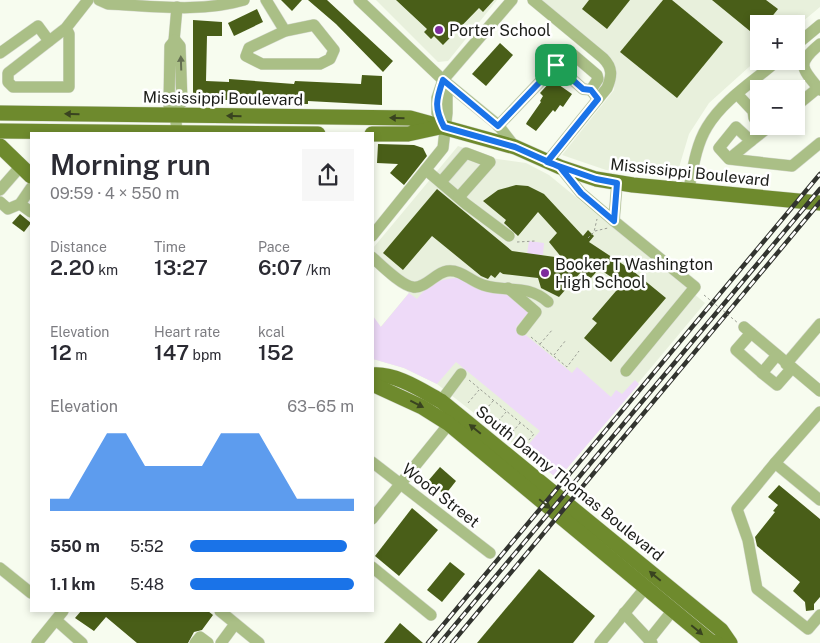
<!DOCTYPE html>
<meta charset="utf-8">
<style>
:root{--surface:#fff;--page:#f7f7f7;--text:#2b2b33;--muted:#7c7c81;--accent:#1a73e8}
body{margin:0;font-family:"Public Sans",sans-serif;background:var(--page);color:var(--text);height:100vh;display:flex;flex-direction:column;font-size:19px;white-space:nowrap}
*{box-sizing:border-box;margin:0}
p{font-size:16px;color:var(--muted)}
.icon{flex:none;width:28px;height:28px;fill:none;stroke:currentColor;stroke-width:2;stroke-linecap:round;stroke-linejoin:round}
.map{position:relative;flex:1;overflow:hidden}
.details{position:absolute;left:30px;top:132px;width:344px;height:480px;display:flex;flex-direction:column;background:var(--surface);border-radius:0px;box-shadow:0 2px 8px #0003}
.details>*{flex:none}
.fabs{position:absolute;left:750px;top:15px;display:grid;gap:10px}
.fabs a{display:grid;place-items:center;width:55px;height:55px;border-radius:0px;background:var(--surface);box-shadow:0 2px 8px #0003;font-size:25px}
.pin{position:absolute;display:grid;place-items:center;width:42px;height:42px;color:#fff;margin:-21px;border-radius:10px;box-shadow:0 2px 8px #0006}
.round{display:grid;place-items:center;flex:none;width:52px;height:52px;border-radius:0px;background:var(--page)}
.headline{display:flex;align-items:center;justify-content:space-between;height:85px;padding:0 20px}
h1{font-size:28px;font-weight:600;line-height:38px}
.figures{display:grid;grid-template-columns:repeat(3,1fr);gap:8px;height:85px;padding:5px 20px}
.figures div{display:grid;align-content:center}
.figures b{font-size:21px;font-weight:600}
.figures small{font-size:14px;font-weight:400}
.figures p{font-size:14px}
.chart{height:140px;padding:10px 20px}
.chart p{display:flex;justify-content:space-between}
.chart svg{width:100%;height:90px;margin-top:5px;fill:var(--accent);opacity:.7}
ul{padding:0 20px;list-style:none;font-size:16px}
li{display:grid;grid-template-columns:80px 60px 1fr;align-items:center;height:38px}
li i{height:12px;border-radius:6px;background:var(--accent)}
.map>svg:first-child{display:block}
</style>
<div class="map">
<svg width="820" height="643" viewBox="0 0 820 643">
<rect width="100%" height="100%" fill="#f7fcef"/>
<g fill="#e8f0dc">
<path d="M 376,0 L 497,0 L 448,61 L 438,62 Z"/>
<path d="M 539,0 L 820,0 L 820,7 L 796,27 L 796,24 L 759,24 L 759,58 L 709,103 L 689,134 L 677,174 L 606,170 L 562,155 L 614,90 L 615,73 L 611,58 Z"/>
<path d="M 458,146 L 497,159 L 526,163 L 549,175 L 705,303 L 558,479 L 437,384 L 404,368 L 373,359 L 373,336 L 409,293 L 373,263 L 373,248 Z"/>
</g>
<g fill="#eedaf8">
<path d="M 529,241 L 544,243 L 543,255 L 527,254 Z"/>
<path d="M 459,278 L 510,292 L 531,310 L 516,327 L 572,373 L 577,367 L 611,397 L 616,390 L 622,394 L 635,380 L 639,384 L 558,479 L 523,451 L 540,431 L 456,362 L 437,384 L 404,368 L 373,359 L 373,316 L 381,327 L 409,293 L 417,299 C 428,284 441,278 459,278 Z"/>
</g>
<g fill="#495e18">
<path d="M 281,0 L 302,0 L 292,11 Z"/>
<path d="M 308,0 L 327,0 L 393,61 L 383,72 L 336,24 Z"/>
<path d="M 396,0 L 494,0 L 483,12 L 479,8 L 443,45 L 434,36 L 431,39 L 424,32 L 427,29 Z"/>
<path d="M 589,0 L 630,0 L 607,29 L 582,9 Z"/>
<path d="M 663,0 L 672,0 L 723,42 L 677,98 L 620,52 Z"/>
<path d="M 712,0 L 766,0 L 778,9 L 766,24 L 759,24 L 759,32 L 756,36 Z"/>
<path d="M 257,9 L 263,22 L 234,36 L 228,23 Z"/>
<path d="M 193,20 L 222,22 L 222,36 L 207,36 L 206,81 L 229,82 L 229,79 L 294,84 L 295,81 L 361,84 L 362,75 L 382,76 L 382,105 L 308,101 L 308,104 L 301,104 L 301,101 L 288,101 L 288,102 L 270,101 L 269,104 L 245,100 L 222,100 L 222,103 L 193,102 Z"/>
<path d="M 500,43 L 513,55 L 486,86 L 472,74 Z"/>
<path d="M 552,80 L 572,94 L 563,107 L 560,105 L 555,112 L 553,110 L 536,131 L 526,124 L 527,122 L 541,102 L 540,101 L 543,96 L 540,93 Z"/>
<path d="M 378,144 L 414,145 L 423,148 L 427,156 L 404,185 L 390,173 L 398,164 L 377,163 Z"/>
<path d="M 516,185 L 528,186 L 544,194 L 583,236 L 588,230 L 594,236 L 589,242 L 633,271 L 666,298 L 611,362 L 584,338 L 597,323 L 592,319 L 622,284 L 599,269 L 591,278 L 581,272 L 559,297 L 541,288 L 538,278 L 503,274 L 500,272 L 495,278 L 491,275 L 488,279 L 481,276 L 432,236 L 403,270 L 383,253 L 437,189 L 512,251 L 562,258 L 549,242 L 557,233 L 538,212 L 518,236 L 504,223 L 506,220 L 483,201 L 498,190 Z"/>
<path d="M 20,214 L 31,223 L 24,232 L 12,223 Z"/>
<path d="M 440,467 L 456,481 L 445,495 L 428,481 Z"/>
<path d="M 779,485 L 820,519 L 820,597 L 814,604 L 814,610 L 806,611 L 805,602 L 793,591 L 800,582 L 757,546 L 755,537 L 775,512 L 773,511 L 778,505 L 768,497 Z"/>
<path d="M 412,508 L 438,530 L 399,576 L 375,556 Z"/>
<path d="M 450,562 L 465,574 L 442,602 L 427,590 Z"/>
<path d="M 539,569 L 595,616 L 573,643 L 477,643 Z"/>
<path d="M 81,611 L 208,611 L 213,615 L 202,630 L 194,632 L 188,643 L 137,643 L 106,617 L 94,631 L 75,618 Z"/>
<path d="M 400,623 L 423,643 L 384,643 Z"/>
</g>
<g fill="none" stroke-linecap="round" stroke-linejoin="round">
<defs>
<g id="minor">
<path d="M 99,0 L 108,4 C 153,6 200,13 244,0"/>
<path d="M 266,0 L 285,31"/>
<path d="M 359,0 L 443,80 L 498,125 L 515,147"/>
<path d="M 533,0 L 603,58 C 613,68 612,76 607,88 L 547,162"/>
<path d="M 314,25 L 334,50 L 330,59 L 320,64 L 262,64 L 246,56 L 249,48 L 285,31 Z"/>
<path d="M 66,28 L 69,34 L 69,87 L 13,87 L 8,82 L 8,73 L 66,28 L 88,0"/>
<path d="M 174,41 L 177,7"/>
<path d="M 820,44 C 796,64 801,68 820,90"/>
<path d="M 796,45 L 820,25"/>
<path d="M 0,53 L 38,26 L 49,41"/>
<path d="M 591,90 L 598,79 L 597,75 L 570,52 L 562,55 L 556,65 L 583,89 L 591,90 L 598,99"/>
<path d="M 737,94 L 753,111 L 754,118 L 759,123"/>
<path d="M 796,106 L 818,88"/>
<path d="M 175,110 L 169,106 L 170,46 L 175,40 L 180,46 L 182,102 L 175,110 L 177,133"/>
<path d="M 498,126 L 556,65"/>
<path d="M 444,127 L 437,113 L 437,98 L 443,80 L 512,0"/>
<path d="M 751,141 L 770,126"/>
<path d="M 729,159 L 751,141 L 736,127 L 719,148 L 729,159 L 792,166 L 820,143"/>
<path d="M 560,167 L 581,193 L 614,221"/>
<path d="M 426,170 L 466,204 L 509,236"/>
<path d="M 441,182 L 466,153 L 490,162 L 459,197"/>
<path d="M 617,183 L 614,221 L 695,287 L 626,371"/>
<path d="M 689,189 C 693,168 696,145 707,127 C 723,100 754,81 777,61"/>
<path d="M 0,190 L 20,167"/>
<path d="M 0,202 L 8,209 L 20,204 L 31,188"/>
<path d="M 20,204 L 31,212"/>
<path d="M 372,236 L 443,148 L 447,113 L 447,95 L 443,80"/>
<path d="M 372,257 C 381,265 402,286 413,287 C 425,289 435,273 447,271 C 461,269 470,281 483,285 C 507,293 526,283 548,302"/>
<path d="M 508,288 L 536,312 L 522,330"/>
<path d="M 744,327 L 820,391"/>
<path d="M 751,333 L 736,350 L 762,373 L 777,355"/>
<path d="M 786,364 L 820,324"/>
<path d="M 762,373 L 777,385 L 792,368"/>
<path d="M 441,401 L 461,374"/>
<path d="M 372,462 L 490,553"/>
<path d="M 775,463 L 820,412"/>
<path d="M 820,500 L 775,463 L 737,509 L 748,540 L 757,589 L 808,629 L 820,615"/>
<path d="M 372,519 L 453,419"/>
<path d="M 372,567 L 431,615"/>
<path d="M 0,568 L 31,593"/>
<path d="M 220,611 L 259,643"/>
<path d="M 624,613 L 652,643"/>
<path d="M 56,620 L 82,643"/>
<path d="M 649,640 L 673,610"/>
<path d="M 37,643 L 63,611"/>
<path d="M 195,643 L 200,637 L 208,643"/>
<path d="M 221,643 L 235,624"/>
<path d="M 600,643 L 646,587"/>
</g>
<g id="major">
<path d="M 0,113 L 410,118 L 515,147 L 560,167 L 596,179 L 633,185 L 820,203"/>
<path d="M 0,131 L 318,134"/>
<path d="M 372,134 L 408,134 L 440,127"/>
<path d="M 0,146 L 31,176"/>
<path d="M 372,375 C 396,373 421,390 441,401 L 721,630 L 730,643"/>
<path d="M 372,384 L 422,407 L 449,424 L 710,641 L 716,643"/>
</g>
</defs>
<use href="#minor" stroke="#d4d8cd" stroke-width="12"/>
<use href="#major" stroke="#d4d8cd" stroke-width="16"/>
<g stroke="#9a9d94" stroke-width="1" stroke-dasharray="2.5 2.5" stroke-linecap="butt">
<path d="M 595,231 L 608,228"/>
<path d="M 588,238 L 594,232 L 597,219"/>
<path d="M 517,242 L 535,241"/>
<path d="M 531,337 L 567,367 L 579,351"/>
<path d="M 540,344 L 553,329"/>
<path d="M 554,355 L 566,340"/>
<path d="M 469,380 L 534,434 L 523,447"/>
<path d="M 468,403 L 479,390"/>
<path d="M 482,414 L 493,401"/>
<path d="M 495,425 L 506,412"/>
<path d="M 509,436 L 520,423"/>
</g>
<use href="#minor" stroke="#aabf86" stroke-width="11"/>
<use href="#major" stroke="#6e8a2d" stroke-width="15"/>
<defs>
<g id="rail">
<path d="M 428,643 L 820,174"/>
<path d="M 440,643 L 820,189"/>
<path d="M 452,643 L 820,202"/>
</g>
</defs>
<use href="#rail" stroke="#32342f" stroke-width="4.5"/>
<use href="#rail" stroke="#fff" stroke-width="2.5" stroke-dasharray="8" stroke-linecap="butt"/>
<path stroke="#9a9d94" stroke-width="1" stroke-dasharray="2.5 2.5" stroke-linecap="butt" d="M 704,295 L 738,323"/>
</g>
<defs><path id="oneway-solid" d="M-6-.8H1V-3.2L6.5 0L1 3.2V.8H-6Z" transform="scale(1.25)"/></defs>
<use fill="#636e50" href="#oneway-solid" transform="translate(181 63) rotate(-92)"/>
<g fill="#394320">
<use href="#oneway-solid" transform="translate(72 114) rotate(-179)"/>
<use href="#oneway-solid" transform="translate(234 116) rotate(-179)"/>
<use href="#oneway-solid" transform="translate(397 118) rotate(-179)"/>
<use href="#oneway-solid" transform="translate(417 404) rotate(27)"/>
<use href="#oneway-solid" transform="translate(475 429) rotate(-141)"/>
<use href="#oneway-solid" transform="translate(545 504) rotate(39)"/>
<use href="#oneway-solid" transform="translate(655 576) rotate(-140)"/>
<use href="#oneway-solid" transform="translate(697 630) rotate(40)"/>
</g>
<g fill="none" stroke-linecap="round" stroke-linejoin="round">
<defs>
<path id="route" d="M 556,65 L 498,126 L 443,80 C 436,100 434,108 444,127 L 515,147 L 560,167 L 581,193 L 614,221 L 617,183 L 596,179 L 547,162 L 598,99 L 591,90 L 583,89 L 556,65"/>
</defs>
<use href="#route" stroke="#fff" stroke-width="10"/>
<use href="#route" stroke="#1a73e8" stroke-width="6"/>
</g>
<g fill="#7d2c9c" stroke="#fff" stroke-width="2">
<circle cx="439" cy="30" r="5"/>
<circle cx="545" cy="273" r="5"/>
</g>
<g text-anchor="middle" stroke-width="5" stroke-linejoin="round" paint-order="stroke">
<g font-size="16" fill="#1c1d19" stroke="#fff" text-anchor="start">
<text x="449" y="36">Porter School</text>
<text x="555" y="270">Booker T Washington<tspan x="555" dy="18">High School</tspan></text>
</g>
<g font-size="16" fill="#1c1d19" stroke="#fff">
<text transform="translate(223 98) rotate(1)" y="6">Mississippi Boulevard</text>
<text transform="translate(690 172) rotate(6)" y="6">Mississippi Boulevard</text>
<text transform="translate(570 483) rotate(39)" y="6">South Danny Thomas Boulevard</text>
<text transform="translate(441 495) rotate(38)" y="6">Wood Street</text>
</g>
</g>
</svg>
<div class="fabs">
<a>+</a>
<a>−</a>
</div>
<div class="pin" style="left:556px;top:65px;background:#1e9e55"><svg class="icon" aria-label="arrive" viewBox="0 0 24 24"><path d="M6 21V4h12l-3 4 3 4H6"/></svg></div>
<section class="details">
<div class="headline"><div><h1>Morning run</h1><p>09:59 · 4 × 550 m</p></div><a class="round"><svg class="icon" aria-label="share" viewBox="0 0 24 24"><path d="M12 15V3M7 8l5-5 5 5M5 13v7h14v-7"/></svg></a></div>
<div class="figures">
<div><p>Distance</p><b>2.20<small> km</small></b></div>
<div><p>Time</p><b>13:27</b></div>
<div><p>Pace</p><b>6:07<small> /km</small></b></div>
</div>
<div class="figures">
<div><p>Elevation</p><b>12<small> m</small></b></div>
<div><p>Heart rate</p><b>147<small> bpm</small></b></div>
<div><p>kcal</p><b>152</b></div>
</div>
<div class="chart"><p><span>Elevation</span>63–65 m</p>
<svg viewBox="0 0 160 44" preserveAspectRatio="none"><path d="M0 44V38L10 38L20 22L30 6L40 6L50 22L60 22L70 22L80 22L90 6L100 6L110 6L120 22L130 38L140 38L150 38L160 38V44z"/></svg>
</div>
<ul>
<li><b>550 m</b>5:52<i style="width:96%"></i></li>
<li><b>1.1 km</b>5:48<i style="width:100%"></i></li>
</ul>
</section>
</div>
